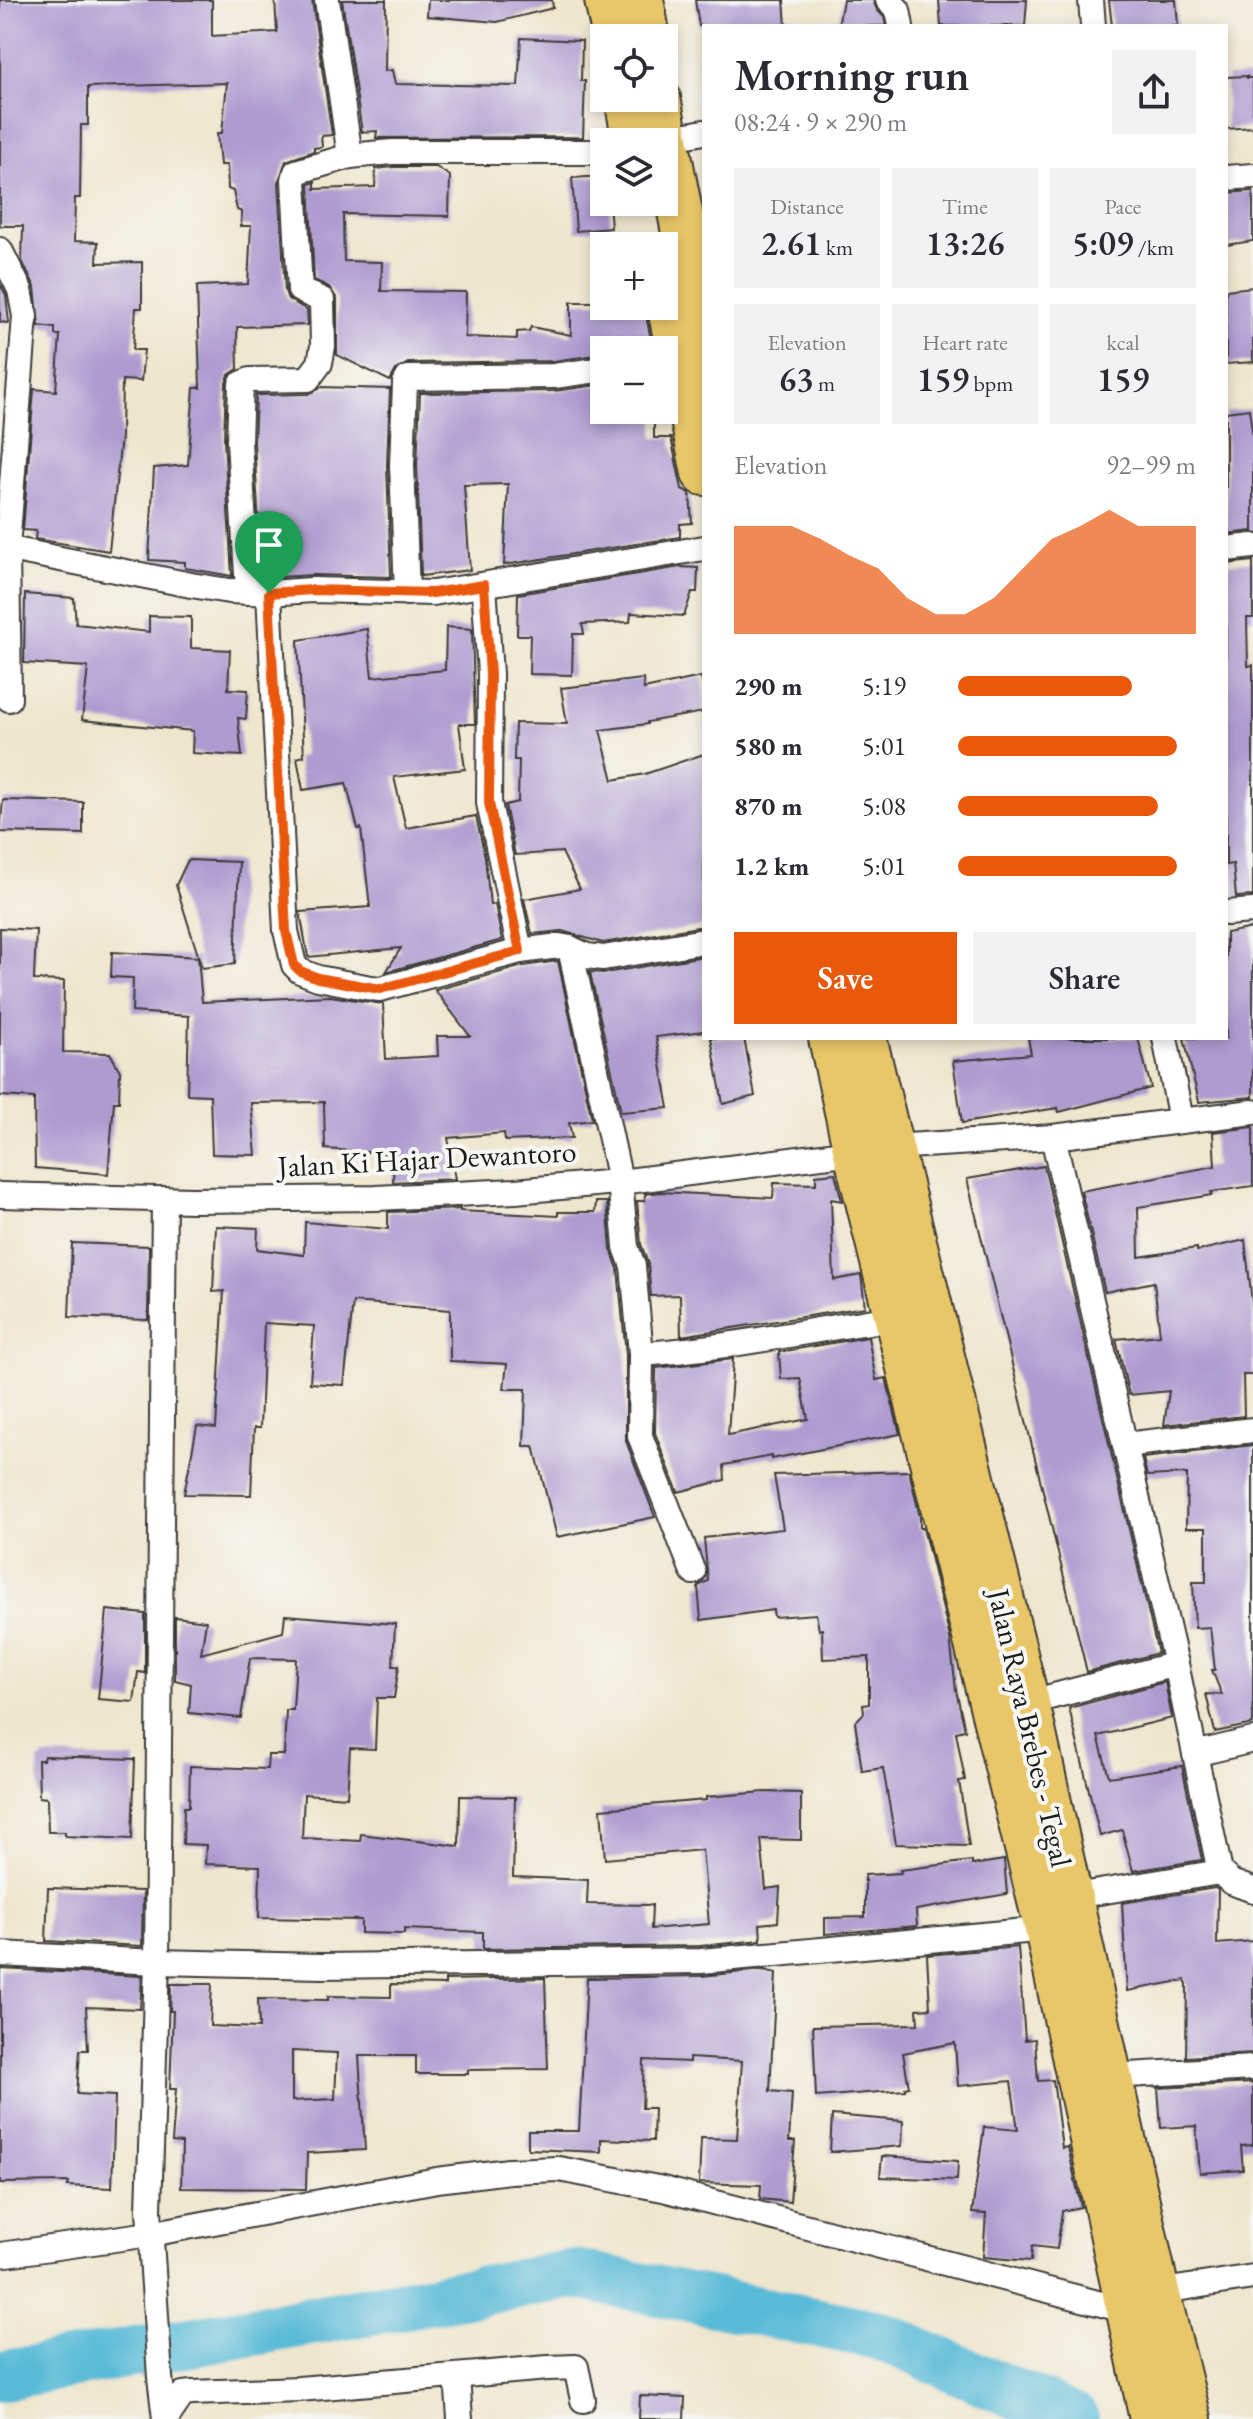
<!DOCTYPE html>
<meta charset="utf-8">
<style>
:root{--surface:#fff;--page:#f2f2f3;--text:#2b2b33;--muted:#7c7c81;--accent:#ea580c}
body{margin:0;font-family:"EB Garamond",serif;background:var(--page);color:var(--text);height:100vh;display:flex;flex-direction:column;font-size:30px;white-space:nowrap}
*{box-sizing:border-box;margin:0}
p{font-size:26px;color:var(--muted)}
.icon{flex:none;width:44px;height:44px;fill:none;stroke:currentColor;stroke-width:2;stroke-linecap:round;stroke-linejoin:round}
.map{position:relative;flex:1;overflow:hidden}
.side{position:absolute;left:702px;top:24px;width:526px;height:1016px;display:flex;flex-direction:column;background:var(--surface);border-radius:0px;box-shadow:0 4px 12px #0003}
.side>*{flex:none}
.fabs{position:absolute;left:590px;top:24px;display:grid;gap:16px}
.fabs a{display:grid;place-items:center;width:88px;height:88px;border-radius:0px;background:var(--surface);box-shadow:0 4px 12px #0003;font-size:40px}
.pin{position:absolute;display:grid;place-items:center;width:68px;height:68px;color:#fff;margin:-82px -34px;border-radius:50% 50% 50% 0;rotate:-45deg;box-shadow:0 0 8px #0007}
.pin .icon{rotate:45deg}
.round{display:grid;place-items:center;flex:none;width:84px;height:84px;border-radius:0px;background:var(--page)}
.overview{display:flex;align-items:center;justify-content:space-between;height:136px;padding:0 32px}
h1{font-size:44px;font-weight:600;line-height:60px}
.metrics{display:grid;grid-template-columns:repeat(3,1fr);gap:12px;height:136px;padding:8px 32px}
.metrics div{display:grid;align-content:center;border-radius:0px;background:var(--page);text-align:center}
.metrics b{font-size:34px;font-weight:600}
.metrics small{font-size:22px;font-weight:400}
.metrics p{font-size:22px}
.chart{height:224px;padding:16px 32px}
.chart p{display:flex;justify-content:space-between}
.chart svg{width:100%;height:144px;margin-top:8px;fill:var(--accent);opacity:.7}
.action{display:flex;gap:16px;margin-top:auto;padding:16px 32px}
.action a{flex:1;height:92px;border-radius:0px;background:var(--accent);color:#fff;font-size:32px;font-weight:600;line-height:92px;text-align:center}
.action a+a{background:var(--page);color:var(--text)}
ul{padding:0 32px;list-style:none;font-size:26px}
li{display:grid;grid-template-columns:128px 96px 1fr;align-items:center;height:60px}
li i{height:20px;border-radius:10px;background:var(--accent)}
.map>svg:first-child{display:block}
</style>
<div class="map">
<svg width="1253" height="2419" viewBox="0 0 1253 2419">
<rect width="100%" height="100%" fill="#f6f6f2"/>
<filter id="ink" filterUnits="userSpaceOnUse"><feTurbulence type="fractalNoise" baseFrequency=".0125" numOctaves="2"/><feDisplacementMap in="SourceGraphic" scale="16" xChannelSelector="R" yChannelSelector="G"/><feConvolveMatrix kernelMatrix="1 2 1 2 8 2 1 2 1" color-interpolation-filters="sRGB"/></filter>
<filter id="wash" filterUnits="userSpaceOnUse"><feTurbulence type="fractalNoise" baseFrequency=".006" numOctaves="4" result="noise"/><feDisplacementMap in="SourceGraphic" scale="32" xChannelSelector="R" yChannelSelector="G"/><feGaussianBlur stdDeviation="1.8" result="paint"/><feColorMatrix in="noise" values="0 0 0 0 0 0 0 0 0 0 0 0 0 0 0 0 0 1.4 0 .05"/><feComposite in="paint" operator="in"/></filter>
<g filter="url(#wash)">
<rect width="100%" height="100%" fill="#efe6ce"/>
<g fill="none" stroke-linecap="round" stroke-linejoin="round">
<path stroke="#5abbd8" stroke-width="50" d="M 0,2376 L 574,2274 L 879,2335 L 1074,2419"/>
</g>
<g id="blocks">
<g fill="#ae9bd0" fill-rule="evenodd">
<path d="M 0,0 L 212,0 L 212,36 L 277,32 L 275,0 L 312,0 L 332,135 L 321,136 L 322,147 L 314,148 L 314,151 L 286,161 L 279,181 L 285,291 L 288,299 L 307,310 L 308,325 L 237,327 L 238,369 L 229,375 L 226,383 L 224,440 L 232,576 L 185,568 L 185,562 L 149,560 L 154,468 L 188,465 L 194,388 L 200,388 L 197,286 L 248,284 L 251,226 L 241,226 L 242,212 L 237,210 L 233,191 L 228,189 L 227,165 L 220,165 L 217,133 L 222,133 L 227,83 L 88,87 L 88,125 L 81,125 L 80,198 L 75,198 L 74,241 L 98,242 L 97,263 L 142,262 L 142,308 L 136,308 L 133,350 L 144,350 L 141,381 L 122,380 L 121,437 L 109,551 L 35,539 L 36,531 L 23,530 L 34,389 L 56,391 L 60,335 L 55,335 L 55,328 L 39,326 L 35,287 L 22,261 L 23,226 L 0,226 Z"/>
<path d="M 342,0 L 386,0 L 385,71 L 392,70 L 395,84 L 518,86 L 521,38 L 582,41 L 581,81 L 585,81 L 583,137 L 376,138 L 377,131 L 362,132 Z"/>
<path d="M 428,0 L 552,0 L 553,8 L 497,22 L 427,16 Z"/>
<path d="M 695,0 L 784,0 L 786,26 L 699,26 Z"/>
<path d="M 843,0 L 873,0 L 877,10 L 884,17 L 886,26 L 838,26 Z"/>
<path d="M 939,0 L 1027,0 L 1025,26 L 941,26 Z"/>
<path d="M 1109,0 L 1176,0 L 1178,26 L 1112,26 Z"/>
<path d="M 1247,76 L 1247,78 L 1253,78 L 1253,127 L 1226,129 L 1226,77 Z"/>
<path d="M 393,167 L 436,167 L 450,176 L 449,216 L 343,214 L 344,261 L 382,262 L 381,291 L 466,292 L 465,337 L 517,339 L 517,332 L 529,331 L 531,327 L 571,335 L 571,302 L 604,302 L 604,306 L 644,306 L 653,350 L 604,350 L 604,354 L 553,361 L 408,363 L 396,370 L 390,381 L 337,355 L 337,299 L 329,287 L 314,280 L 309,184 L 315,182 L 315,189 L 375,187 L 376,169 Z"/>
<path d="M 604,176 L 604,202 L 609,202 L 611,228 L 576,231 L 572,178 Z"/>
<path d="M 1253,191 L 1253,241 L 1226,245 L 1226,193 Z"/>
<path d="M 0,284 L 6,295 L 9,323 L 0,322 Z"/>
<path d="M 1253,287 L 1253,362 L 1226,364 L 1226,290 Z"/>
<path d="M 604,384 L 604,410 L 654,410 L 654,438 L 671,438 L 682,489 L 690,493 L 692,523 L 680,524 L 680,537 L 504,565 L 508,484 L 464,485 L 470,570 L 421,576 L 417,465 L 420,393 L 554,391 Z"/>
<path d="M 321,387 L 390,389 L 387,465 L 391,577 L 312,575 L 262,578 L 254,441 L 256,395 L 308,394 Z"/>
<path d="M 1249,409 L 1253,437 L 1253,531 L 1226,534 L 1226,412 Z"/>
<path d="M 1253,561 L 1253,618 L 1247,618 L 1248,666 L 1253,665 L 1253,896 L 1236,897 L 1233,864 L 1226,865 L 1226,564 Z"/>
<path d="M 680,567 L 698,568 L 697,592 L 692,592 L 684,616 L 631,613 L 630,622 L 582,624 L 584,634 L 573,634 L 572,675 L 529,674 L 530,635 L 517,635 L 518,594 Z"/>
<path d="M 25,594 L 74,598 L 76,624 L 149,632 L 149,616 L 191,617 L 191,648 L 230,650 L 228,689 L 248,690 L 246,719 L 238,718 L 242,756 L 192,753 L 193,731 L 82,720 L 88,667 L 24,663 Z"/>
<path d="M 446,627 L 472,629 L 475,724 L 459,724 L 465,769 L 394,777 L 406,828 L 476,816 L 485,857 L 490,905 L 495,904 L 502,940 L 386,972 L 401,948 L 308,957 L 300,912 L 370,907 L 361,828 L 358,829 L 346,783 L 303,790 L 297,758 L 304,756 L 298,640 L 367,629 L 372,677 L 445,670 Z"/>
<path d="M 701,677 L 704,688 L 704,712 L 647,722 L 647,724 L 600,730 L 613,780 L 645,774 L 704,754 L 704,926 L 603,943 L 562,931 L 532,934 L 524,899 L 580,889 L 562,852 L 515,855 L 505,805 L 518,802 L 519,760 L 514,760 L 515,723 L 567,724 L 561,688 L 643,679 L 644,689 Z"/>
<path d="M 3,800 L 83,802 L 83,834 L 0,832 Z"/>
<path d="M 188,860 L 239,862 L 235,964 L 202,968 L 176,885 Z"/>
<path d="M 0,928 L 36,930 L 34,980 L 64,981 L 63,1052 L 110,1053 L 120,1071 L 119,1102 L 114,1102 L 108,1174 L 35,1168 L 34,1098 L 0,1096 Z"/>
<path d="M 1253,928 L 1253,1097 L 1199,1102 L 1184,1038 L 1226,1038 L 1226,933 Z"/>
<path d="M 112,952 L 198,957 L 202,1002 L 330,996 L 383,1004 L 386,1059 L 438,1056 L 437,1036 L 470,1036 L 435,990 L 523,966 L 558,961 L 592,1120 L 569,1123 L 572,1138 L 505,1141 L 504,1133 L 448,1138 L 455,1179 L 393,1182 L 394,1154 L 325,1149 L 324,1102 L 251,1103 L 256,1155 L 212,1154 L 210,1095 L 187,1094 L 189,1016 L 132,1012 L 133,978 L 111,977 Z"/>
<path d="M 704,956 L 704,1031 L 656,1037 L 669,1108 L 621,1112 L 590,972 L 605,973 Z"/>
<path d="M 711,1038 L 744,1038 L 755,1096 L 723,1104 Z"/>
<path d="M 1028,1038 L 1138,1038 L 1151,1088 L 1059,1112 L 1058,1108 L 962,1123 L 953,1061 L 1031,1054 Z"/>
<path d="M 1253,1127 L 1253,1186 L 1211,1192 L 1212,1195 L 1138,1207 L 1139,1257 L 1197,1248 L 1197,1251 L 1245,1240 L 1253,1312 L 1253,1375 L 1243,1375 L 1244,1416 L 1164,1425 L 1169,1391 L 1129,1395 L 1116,1339 L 1160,1335 L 1154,1282 L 1105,1292 L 1081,1191 L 1215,1166 L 1213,1132 Z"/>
<path d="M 1044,1166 L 1158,1653 L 1087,1672 L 967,1179 Z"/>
<path d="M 835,1173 L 842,1201 L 831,1199 L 834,1280 L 861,1275 L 865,1307 L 681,1336 L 680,1295 L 651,1296 L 648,1264 L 641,1244 L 637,1201 L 645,1201 L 645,1194 L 660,1192 L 773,1198 L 774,1183 L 816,1184 L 816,1175 Z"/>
<path d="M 596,1202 L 607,1202 L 611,1249 L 618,1269 L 626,1355 L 626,1441 L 655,1517 L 557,1537 L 534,1446 L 524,1446 L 526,1389 L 504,1389 L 507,1364 L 450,1361 L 450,1310 L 353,1302 L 344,1385 L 310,1383 L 314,1326 L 264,1323 L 260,1428 L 254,1428 L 251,1495 L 184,1494 L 197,1426 L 216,1428 L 224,1291 L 213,1292 L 216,1226 L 258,1228 L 257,1249 L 304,1255 L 305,1222 L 388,1229 L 388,1212 L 460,1209 L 460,1211 L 558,1216 L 558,1212 L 595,1212 Z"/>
<path d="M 72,1243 L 149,1246 L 148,1320 L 69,1317 Z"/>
<path d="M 868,1337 L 876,1380 L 886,1378 L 900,1434 L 771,1459 L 771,1456 L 724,1465 L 725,1480 L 678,1492 L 655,1433 L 656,1368 L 733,1359 L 728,1435 L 808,1419 L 800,1378 L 781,1379 L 779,1352 Z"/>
<path d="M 1253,1445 L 1253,1724 L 1215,1732 L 1206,1694 L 1222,1695 L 1212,1670 L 1215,1670 L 1210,1627 L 1195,1628 L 1193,1582 L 1206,1582 L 1206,1528 L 1186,1528 L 1187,1474 L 1147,1476 L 1143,1458 Z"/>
<path d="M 909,1471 L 920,1517 L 920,1528 L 923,1528 L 950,1638 L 956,1690 L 965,1730 L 956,1732 L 965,1780 L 959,1781 L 969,1846 L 896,1844 L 883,1768 L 862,1771 L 855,1722 L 864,1713 L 863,1705 L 869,1704 L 869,1657 L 823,1659 L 822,1629 L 819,1630 L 816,1614 L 774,1617 L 773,1610 L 701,1620 L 698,1586 L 708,1581 L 704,1538 L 783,1529 L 774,1475 Z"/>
<path d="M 107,1610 L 145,1614 L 145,1673 L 138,1672 L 134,1702 L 98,1699 Z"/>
<path d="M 285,1615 L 395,1624 L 393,1666 L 399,1666 L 394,1698 L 377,1698 L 375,1749 L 350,1748 L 347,1797 L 304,1794 L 302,1838 L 360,1841 L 361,1834 L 459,1846 L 460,1796 L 515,1797 L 513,1877 L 588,1880 L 587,1904 L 652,1905 L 651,1929 L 709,1924 L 702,1850 L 605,1859 L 601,1809 L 706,1800 L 706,1797 L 765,1792 L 801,1793 L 801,1840 L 761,1839 L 766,1889 L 780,1887 L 778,1922 L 760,1924 L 761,1940 L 700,1946 L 483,1949 L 483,1932 L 404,1929 L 404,1934 L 361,1933 L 361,1920 L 259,1918 L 260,1866 L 205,1864 L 206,1845 L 183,1844 L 184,1807 L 189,1807 L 190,1766 L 267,1769 L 268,1755 L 284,1755 L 286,1710 L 293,1710 L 296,1659 L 250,1658 L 241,1718 L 189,1713 L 191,1684 L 175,1680 L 175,1617 L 206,1621 L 201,1654 L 283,1632 Z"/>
<path d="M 1165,1682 L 1172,1718 L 1098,1736 L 1109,1777 L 1182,1766 L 1202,1860 L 1133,1871 L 1122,1830 L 1100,1836 L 1069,1708 Z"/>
<path d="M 44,1756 L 135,1759 L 132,1839 L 65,1836 L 65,1832 L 48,1832 L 47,1798 L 39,1797 L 38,1760 L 43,1760 Z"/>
<path d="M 1004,1860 L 1007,1894 L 916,1910 L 917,1926 L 825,1934 L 825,1918 L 865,1917 L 865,1875 L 901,1873 L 900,1870 L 972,1861 L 972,1865 Z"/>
<path d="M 48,1888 L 143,1891 L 142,1946 L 46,1941 Z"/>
<path d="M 1215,1888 L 1218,1890 L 1217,1944 L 1253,1941 L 1253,2053 L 1186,2057 L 1187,1984 L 1185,1980 L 1127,1991 L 1122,1903 Z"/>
<path d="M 1018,1947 L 1025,2040 L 1035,2039 L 1038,2081 L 1053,2080 L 1062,2148 L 1068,2147 L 1081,2207 L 1062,2211 L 1057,2249 L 1032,2246 L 1031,2261 L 983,2257 L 986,2214 L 972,2213 L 984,2127 L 1018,2130 L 1011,2081 L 958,2086 L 955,2043 L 903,2053 L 909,2087 L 905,2088 L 905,2090 L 816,2097 L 813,2026 L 918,2024 L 917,2009 L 930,2008 L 927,1955 Z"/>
<path d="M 0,1969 L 142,1976 L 140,2009 L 86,2007 L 88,2050 L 80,2050 L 77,2094 L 115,2096 L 112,2188 L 68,2186 L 69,2182 L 0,2183 Z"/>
<path d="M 764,1970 L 776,1973 L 770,2091 L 792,2093 L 789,2141 L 795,2141 L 790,2202 L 760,2199 L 761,2185 L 699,2183 L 701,2138 L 737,2139 L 742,2061 L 689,2058 L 689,2062 L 644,2060 L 642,2108 L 654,2108 L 653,2141 L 601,2139 L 601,2152 L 528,2149 L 528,2131 L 579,2131 L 587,1978 L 701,1976 Z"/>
<path d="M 545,1978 L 548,2069 L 468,2070 L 468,2074 L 416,2074 L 416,2056 L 359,2056 L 365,2150 L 307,2153 L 306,2189 L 181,2188 L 182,2143 L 172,2142 L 176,2089 L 170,2089 L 173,2011 L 170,2011 L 171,1984 L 212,1984 L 210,2026 L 259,2028 L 258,1999 L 328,2000 L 328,1996 L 391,1997 L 391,1984 L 445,1985 L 445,1980 ZM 292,2051 L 337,2053 L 335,2099 L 292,2101 Z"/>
<path d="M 1253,2083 L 1253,2145 L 1241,2146 L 1243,2170 L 1200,2173 L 1196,2126 L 1161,2128 L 1158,2088 Z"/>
<path d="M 832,2115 L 903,2121 L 902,2146 L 830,2152 Z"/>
<path d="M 882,2156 L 958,2161 L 957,2180 L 880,2177 Z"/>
<path d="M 640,2396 L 685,2398 L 684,2419 L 639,2419 Z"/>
</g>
</g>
</g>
<g filter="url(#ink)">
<use href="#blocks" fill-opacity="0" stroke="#3c3a37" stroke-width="2"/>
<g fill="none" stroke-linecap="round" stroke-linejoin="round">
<defs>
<g id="street">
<path d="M 327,0 L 350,156"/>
<path d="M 888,0 L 898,10 L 901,26"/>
<path d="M 1091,0 L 1093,26"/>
<path d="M 666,139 L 704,132"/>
<path d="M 1226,178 L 1253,176"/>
<path d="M 0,250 L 20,290 L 25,316 L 7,548 L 9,699"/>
<path d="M 0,547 L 191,585 L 229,591 L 269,593 L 312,590 L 433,593 L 704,548"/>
<path d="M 1226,549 L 1253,546"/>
<path d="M 484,585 L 490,674 L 489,803 L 520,951"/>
<path d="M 248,592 L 239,441 L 241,384 L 250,380 L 308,379 L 320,363 L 323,346 L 322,300 L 300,290 L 294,180 L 296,172 L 350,156 L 392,152 L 604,152"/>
<path d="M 269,593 L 286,931 L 294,965 L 300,971 L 318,978 L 371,988 L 380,989 L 520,951 L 559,946 L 570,948 L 587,956 L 603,958 L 704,941"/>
<path d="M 407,593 L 402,465 L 405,383 L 408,378 L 554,376 L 604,369"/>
<path d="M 1226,913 L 1253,911"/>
<path d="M 570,948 L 620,1181 L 626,1247 L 633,1266 L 641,1354 L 640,1436 L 693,1572"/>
<path d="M 1165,1038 L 1181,1120"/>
<path d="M 1053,1137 L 1176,1664 L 1220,1872 L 1231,1882 L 1253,1890"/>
<path d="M 0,1195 L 192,1200 L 376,1198 L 515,1191 L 628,1181 L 891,1147 L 1053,1137 L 1253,1112"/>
<path d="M 164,1199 L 157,1962 L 149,2210 L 160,2377 L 165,2419"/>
<path d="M 641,1354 C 727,1349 811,1329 897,1318"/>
<path d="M 1125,1445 L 1253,1430"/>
<path d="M 1027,1703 L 1176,1664"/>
<path d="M 1195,1754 L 1253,1740"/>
<path d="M 1069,1897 L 1220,1872"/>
<path d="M 0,1954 L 157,1962 L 322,1966 L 701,1961 L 1047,1929"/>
<path d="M 1110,2076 L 1253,2068"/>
<path d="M 0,2255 L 150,2234 L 437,2180 L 509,2171 L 559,2169 L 663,2189 L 1128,2311"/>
<path d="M 1157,2292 L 1253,2277"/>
<path d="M 457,2376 L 460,2419"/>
<path d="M 166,2419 L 183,2394 L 192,2393 L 299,2389 L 548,2368 L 576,2367 L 583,2400"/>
</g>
<g id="highway">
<path d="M 607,0 L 615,38"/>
<path d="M 641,0 L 648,38"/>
<path d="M 627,98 L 635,142"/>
<path d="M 658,98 L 704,336"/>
<path d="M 668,299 L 704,473"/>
<path d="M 831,1038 L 856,1152 L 1047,1929 L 1152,2419"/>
<path d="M 864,1038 L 1027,1703 L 1157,2292 L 1189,2419"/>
</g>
</defs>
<use href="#street" stroke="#3c3a37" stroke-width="28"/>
<use href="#highway" stroke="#3c3a37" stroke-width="48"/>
<use href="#street" stroke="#fff" stroke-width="24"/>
<use href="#highway" stroke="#e9c769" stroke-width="44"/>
</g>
</g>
<g fill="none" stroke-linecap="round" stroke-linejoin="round" filter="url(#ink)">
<defs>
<path id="route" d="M 484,585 L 490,674 L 489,803 L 520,951 L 380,989 L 318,978 L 300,971 L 294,965 L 286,931 L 269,593 L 312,590 L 433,593 Z"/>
</defs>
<use href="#route" stroke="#fff" stroke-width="16"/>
<use href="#route" stroke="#ea580c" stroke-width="10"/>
</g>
<g text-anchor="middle" stroke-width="8" stroke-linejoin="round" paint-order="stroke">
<g font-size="30" fill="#1c1c1c" stroke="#f6f6f2">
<text transform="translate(427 1159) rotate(-3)" y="10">Jalan Ki Hajar Dewantoro</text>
<text transform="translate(1030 1728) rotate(77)" y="10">Jalan Raya Brebes - Tegal</text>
</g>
</g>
</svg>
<div class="fabs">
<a><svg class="icon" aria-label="locate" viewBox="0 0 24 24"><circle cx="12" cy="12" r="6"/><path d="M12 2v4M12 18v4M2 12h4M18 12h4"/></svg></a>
<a><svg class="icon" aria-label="layers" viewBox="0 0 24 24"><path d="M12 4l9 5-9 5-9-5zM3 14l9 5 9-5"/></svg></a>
<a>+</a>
<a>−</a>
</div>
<div class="pin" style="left:269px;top:593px;background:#1e9e55"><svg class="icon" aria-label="arrive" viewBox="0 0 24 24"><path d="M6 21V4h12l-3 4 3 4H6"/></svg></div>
<section class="side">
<div class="overview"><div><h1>Morning run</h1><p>08:24 · 9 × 290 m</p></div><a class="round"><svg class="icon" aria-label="share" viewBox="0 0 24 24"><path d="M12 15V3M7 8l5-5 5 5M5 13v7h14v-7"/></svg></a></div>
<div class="metrics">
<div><p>Distance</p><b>2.61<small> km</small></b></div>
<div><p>Time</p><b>13:26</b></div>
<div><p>Pace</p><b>5:09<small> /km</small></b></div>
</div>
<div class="metrics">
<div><p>Elevation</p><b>63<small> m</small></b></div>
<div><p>Heart rate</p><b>159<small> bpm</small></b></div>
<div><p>kcal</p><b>159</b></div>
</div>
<div class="chart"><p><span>Elevation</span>92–99 m</p>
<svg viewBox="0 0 160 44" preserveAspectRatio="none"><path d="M0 44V11L10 11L20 11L30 15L40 20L50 24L60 33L70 38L80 38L90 33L100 24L110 15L120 11L130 6L140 11L150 11L160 11V44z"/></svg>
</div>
<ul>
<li><b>290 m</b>5:19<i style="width:73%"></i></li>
<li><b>580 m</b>5:01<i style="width:92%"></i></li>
<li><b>870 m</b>5:08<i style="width:84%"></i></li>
<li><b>1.2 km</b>5:01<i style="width:92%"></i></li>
</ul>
<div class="action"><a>Save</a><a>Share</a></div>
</section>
</div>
